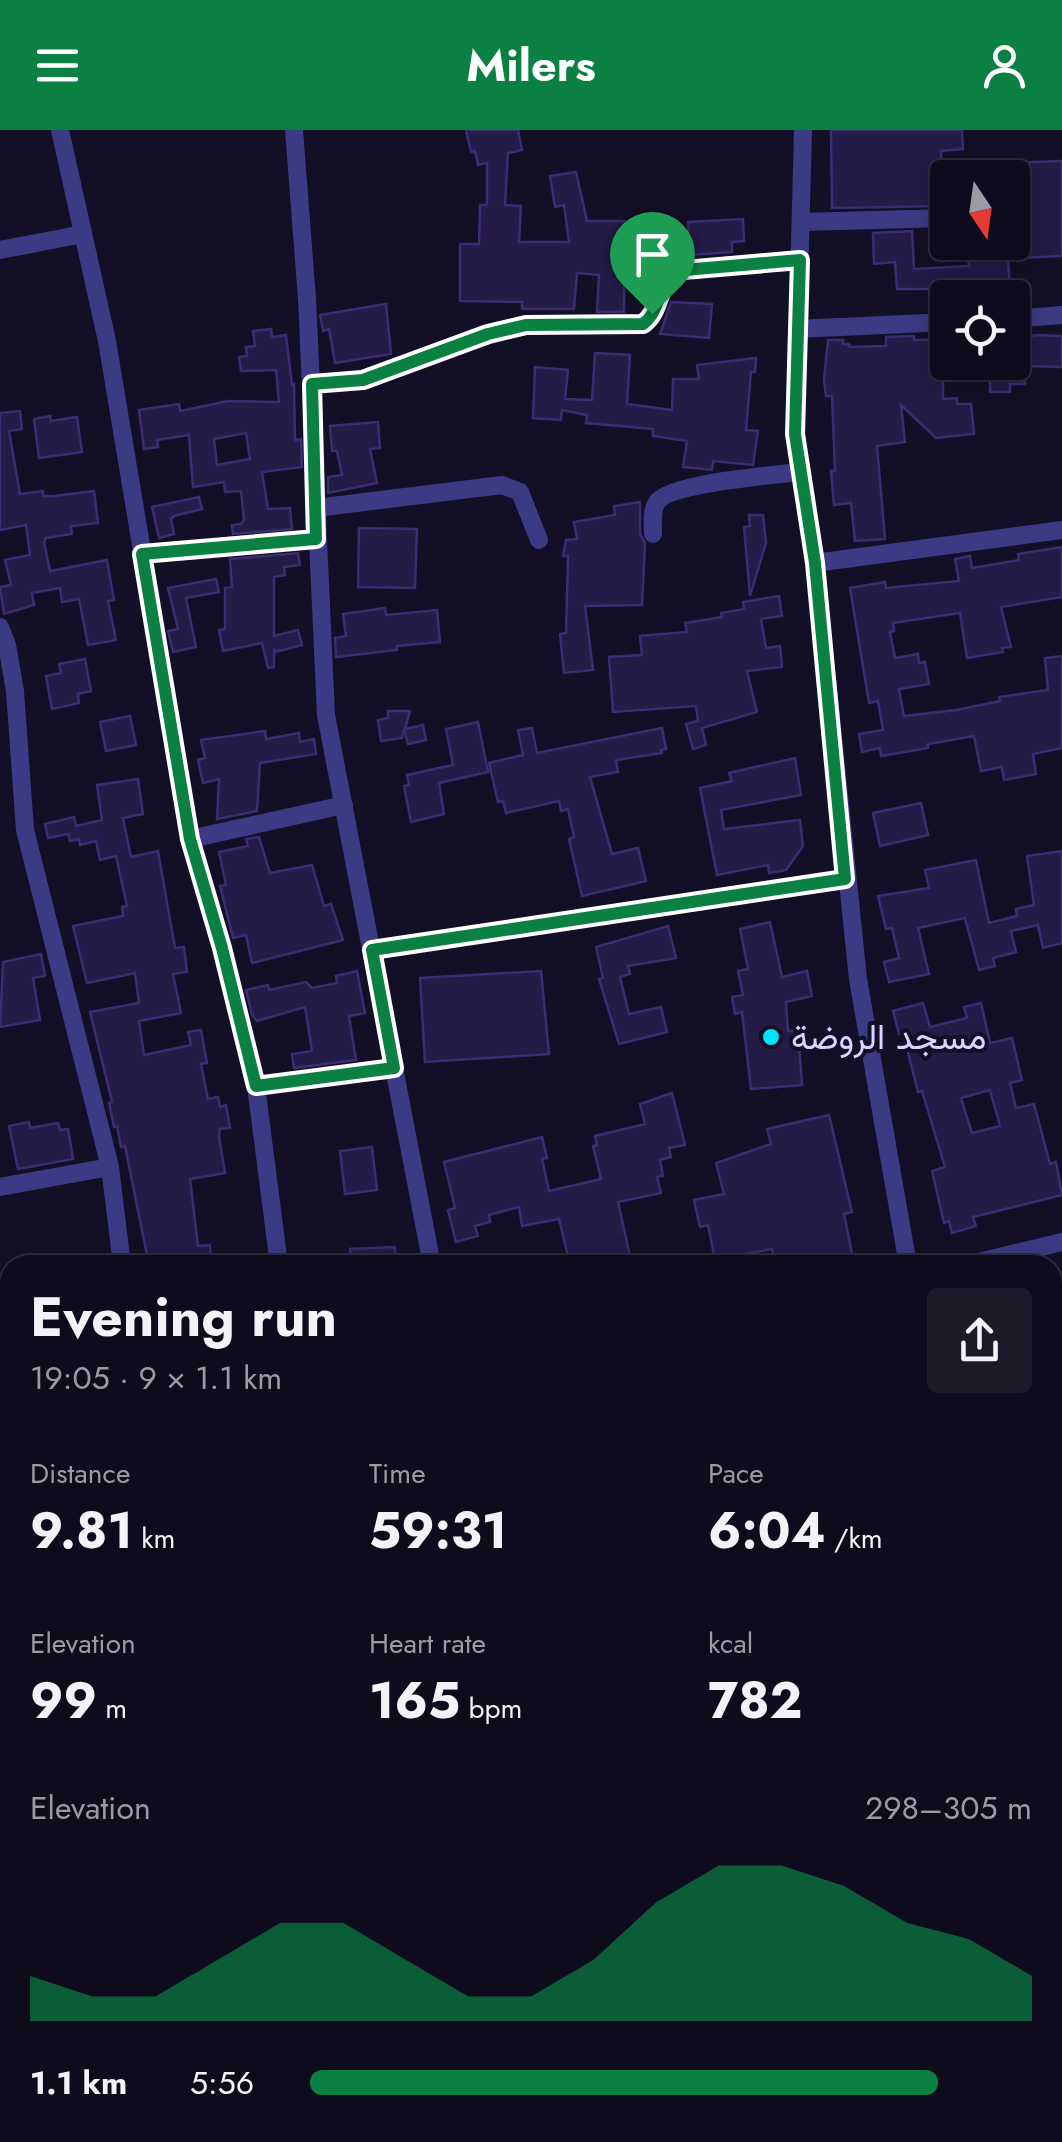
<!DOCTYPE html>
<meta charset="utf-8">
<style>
:root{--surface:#0e0b1c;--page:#1c1929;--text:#f1f3f6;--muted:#9b9ba3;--line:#2e2b3b;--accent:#0b8043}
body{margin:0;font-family:Jost,Vazirmatn,sans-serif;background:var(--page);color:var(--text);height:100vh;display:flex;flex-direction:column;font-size:38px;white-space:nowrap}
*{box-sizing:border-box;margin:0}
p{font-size:32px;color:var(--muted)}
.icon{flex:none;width:55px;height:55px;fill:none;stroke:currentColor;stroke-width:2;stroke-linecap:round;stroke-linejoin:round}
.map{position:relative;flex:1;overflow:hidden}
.side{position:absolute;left:0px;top:1125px;width:1062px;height:888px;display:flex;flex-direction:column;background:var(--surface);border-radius:30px 30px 0 0;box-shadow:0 5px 25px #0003,0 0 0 2px var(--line)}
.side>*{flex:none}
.needle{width:65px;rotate:167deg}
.fabs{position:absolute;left:930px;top:30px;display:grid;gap:20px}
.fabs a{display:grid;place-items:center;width:100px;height:100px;border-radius:10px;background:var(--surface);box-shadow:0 5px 25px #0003,0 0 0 2px var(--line);font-size:50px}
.pin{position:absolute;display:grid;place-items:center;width:85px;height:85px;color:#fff;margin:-102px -42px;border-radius:50% 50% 50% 0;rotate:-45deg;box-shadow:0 0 10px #0007}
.pin .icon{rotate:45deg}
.round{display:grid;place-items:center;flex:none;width:105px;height:105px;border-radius:10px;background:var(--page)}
.headline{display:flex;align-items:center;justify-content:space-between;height:170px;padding:0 30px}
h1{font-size:55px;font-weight:700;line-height:75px}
.figures{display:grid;grid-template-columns:repeat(3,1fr);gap:15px;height:170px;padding:10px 30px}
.figures div{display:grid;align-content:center}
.figures b{font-size:50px;font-weight:700}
.figures small{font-size:28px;font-weight:400}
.figures p{font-size:28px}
.chart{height:280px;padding:20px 30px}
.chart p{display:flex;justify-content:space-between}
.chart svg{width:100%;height:180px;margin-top:10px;fill:var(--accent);opacity:.7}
ul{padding:0 30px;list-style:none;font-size:32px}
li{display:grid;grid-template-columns:160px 120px 1fr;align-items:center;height:75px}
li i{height:25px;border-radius:12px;background:var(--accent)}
header{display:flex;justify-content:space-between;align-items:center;height:130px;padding:0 30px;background:var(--accent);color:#fff;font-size:45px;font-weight:700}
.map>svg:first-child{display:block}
</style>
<header><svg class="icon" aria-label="menu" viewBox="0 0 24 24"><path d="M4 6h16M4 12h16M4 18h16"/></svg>Milers<svg class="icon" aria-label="person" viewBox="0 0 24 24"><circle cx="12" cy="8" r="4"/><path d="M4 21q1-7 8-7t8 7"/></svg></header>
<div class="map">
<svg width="1062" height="2012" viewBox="0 0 1062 2012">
<rect width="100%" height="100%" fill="#130f26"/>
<g fill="#241b47" stroke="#3b2d73" stroke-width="2.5" fill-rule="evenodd">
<path d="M 466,0 L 518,0 L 522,20 L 508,23 L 505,75 L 521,76 L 519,112 L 569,112 L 564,75 L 555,77 L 550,46 L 576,42 L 587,91 L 625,91 L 624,182 L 597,182 L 599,145 L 577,143 L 574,179 L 522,179 L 522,172 L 460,171 L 460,114 L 479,114 L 480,75 L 487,75 L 487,33 L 478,35 L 475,21 L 471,22 Z"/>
<path d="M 831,0 L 962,0 L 963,19 L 941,21 L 942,76 L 832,78 Z"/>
<path d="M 1062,31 L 1062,126 L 1019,128 L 1012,48 L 969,48 L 969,34 Z"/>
<path d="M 743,89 L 744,111 L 732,112 L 732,122 L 690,125 L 688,92 Z"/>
<path d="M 912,101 L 914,139 L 969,136 L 968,127 L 1002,124 L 1008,128 L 1010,160 L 931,168 L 930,159 L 897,159 L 895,132 L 874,134 L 873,103 Z"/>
<path d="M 671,172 L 712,174 L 709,208 L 660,204 Z"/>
<path d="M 386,174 L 391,224 L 335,233 L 329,199 L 323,201 L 320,185 Z"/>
<path d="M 271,199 L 272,207 L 286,205 L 292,255 L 294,254 L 295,310 L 301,309 L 302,337 L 262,342 L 268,379 L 290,378 L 292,399 L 233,404 L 232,395 L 241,394 L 244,390 L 241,361 L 225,362 L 224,352 L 193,357 L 189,305 L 157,310 L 158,317 L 144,319 L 139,280 L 179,274 L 180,281 L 228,271 L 279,272 L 276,240 L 241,241 L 239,227 L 247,226 L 246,217 L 255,216 L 253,201 ZM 246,303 L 250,329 L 217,335 L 214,309 Z"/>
<path d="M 1037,205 L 1062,206 L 1062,237 L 1025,236 L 1025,254 L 1010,254 L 1010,262 L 990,262 L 990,232 L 1020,232 L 1016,209 Z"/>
<path d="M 914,206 L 914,210 L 948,209 L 948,229 L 943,229 L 943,269 L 957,268 L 957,274 L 971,274 L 974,304 L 936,308 L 901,275 L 905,312 L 877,316 L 885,409 L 855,411 L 851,373 L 834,375 L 831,341 L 835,341 L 832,266 L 826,266 L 824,250 L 828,210 L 843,210 L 843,214 L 849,214 L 849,217 L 886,216 L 886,207 Z"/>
<path d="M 595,223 L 630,225 L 627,274 L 672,280 L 673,249 L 699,249 L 697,235 L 756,228 L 755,242 L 751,242 L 746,300 L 758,301 L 753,335 L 713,331 L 712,340 L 683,337 L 687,311 L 653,306 L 653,299 L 586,293 L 587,285 L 562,280 L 561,290 L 533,288 L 535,237 L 568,240 L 565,269 L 592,270 Z"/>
<path d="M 20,281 L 22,299 L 9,301 L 20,364 L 43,361 L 43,366 L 55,366 L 94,361 L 98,393 L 71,396 L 72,404 L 46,408 L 44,412 L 50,441 L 107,430 L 114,470 L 108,471 L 116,510 L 88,515 L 79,469 L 62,472 L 60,458 L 32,463 L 34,475 L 4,484 L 0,457 L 11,455 L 5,430 L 30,425 L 26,395 L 0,400 L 0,283 Z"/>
<path d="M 50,286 L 51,291 L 77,287 L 82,322 L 39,328 L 34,289 Z"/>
<path d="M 378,292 L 380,318 L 370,319 L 377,353 L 328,363 L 328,347 L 342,345 L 337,321 L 332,321 L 330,296 Z"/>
<path d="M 199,367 L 202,379 L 174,386 L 171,389 L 174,404 L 159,408 L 152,377 Z"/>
<path d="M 640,372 L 640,404 L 645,413 L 642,475 L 585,476 L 593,540 L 564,543 L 560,504 L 566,503 L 568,426 L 563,426 L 566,410 L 577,409 L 574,392 L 615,385 L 614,376 Z"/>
<path d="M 749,385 L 763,385 L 766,413 L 750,466 L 744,397 L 750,396 Z"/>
<path d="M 359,398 L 417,399 L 415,458 L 358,457 Z"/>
<path d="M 1062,417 L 1062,467 L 1001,477 L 1011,517 L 1002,518 L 1003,522 L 967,528 L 960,483 L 893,493 L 894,501 L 890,502 L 895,528 L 918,524 L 919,533 L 925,532 L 929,554 L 899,559 L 904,586 L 956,580 L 1000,571 L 999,567 L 1048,560 L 1045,528 L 1062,526 L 1062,618 L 1033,624 L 1036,644 L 1004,650 L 1002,637 L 981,641 L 974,606 L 928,614 L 928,618 L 881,626 L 880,618 L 862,622 L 859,604 L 883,600 L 878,571 L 869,573 L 850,458 L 885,452 L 886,458 L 959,451 L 955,429 L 970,426 L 972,438 L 1019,430 L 1018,424 Z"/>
<path d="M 298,423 L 300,435 L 284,437 L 285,445 L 274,447 L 274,506 L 298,500 L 302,515 L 275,522 L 274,519 L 274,537 L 268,538 L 262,513 L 223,521 L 219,500 L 225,499 L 225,458 L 232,457 L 230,429 Z"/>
<path d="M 216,449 L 219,462 L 186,468 L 196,517 L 173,522 L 168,501 L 178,499 L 168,458 Z"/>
<path d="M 779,466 L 782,486 L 761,489 L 766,518 L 780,516 L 782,537 L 747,541 L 757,582 L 702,598 L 706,615 L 693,619 L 686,594 L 698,591 L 696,576 L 613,582 L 609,527 L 642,525 L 640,506 L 687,502 L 685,493 L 722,487 L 721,483 L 744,479 L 743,472 Z"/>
<path d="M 385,478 L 386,485 L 437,480 L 440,512 L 397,516 L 397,520 L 336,527 L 335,508 L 346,506 L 343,484 Z"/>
<path d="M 85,529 L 91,561 L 78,564 L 79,573 L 52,579 L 46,546 L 61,543 L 59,534 Z"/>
<path d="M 388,581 L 410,581 L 405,599 L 423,595 L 426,610 L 408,614 L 404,599 L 402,608 L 381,611 L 378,590 L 388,588 Z"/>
<path d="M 130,586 L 136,615 L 106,621 L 100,592 Z"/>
<path d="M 478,592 L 488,642 L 439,653 L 444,684 L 411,692 L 404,656 L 409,655 L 407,645 L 453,635 L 446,599 Z"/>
<path d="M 532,598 L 537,623 L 662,598 L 666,619 L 661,620 L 662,623 L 616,630 L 618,642 L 590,647 L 612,724 L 638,718 L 646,751 L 582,766 L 569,709 L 574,707 L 568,679 L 561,681 L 559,671 L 506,683 L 503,671 L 498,672 L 489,633 L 523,625 L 518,600 Z"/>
<path d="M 265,601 L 266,609 L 299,603 L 300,612 L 314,609 L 316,624 L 260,633 L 257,681 L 217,689 L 219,649 L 203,653 L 198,630 L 205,628 L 201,610 Z"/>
<path d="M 795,628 L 801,665 L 721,680 L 724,699 L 800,690 L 803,716 L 786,740 L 769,743 L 768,735 L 717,745 L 700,658 L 732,651 L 729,643 Z"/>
<path d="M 138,649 L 143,684 L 123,688 L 131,727 L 158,721 L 175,818 L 184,817 L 187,842 L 173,844 L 181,883 L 139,891 L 144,925 L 191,915 L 188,902 L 201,900 L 207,933 L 201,934 L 208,969 L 218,967 L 220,977 L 226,975 L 230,998 L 220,999 L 219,1006 L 225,1043 L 190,1049 L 198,1116 L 210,1115 L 211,1131 L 149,1135 L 125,1016 L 121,1017 L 117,996 L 114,997 L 109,973 L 112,972 L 90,882 L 139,873 L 135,843 L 87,853 L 73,796 L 123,786 L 122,777 L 127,776 L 116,726 L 100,730 L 96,711 L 80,715 L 79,709 L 70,711 L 68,704 L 48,708 L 45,694 L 74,687 L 76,696 L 102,690 L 97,655 Z"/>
<path d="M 921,673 L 928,705 L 880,716 L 873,683 Z"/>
<path d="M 259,707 L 270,743 L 312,735 L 324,776 L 331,774 L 343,810 L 252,833 L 246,805 L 233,808 L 220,756 L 226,755 L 219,722 L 248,716 L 246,709 Z"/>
<path d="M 1062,721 L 1062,813 L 1043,818 L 1038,795 L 1011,801 L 1016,822 L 993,828 L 995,836 L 979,840 L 965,788 L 918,798 L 929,844 L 889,852 L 884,832 L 899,828 L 892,798 L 886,799 L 878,766 L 929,758 L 925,740 L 976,730 L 989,793 L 1017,786 L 1016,779 L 1034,775 L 1027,726 Z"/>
<path d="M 770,792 L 782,847 L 807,841 L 812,866 L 786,872 L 788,901 L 798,900 L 802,955 L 751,959 L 742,882 L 735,884 L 732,867 L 743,865 L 738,841 L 748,839 L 740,799 Z"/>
<path d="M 668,796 L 676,828 L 628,836 L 630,844 L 620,847 L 629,884 L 661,877 L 667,902 L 619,914 L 599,849 L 603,848 L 596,817 Z"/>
<path d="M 41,824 L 45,846 L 33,848 L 40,890 L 0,897 L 3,832 Z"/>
<path d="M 357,841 L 365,883 L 349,886 L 356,930 L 294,938 L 292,924 L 312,921 L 305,877 L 257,891 L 252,885 L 246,860 L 268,855 L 269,860 L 306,852 L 312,858 L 337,853 L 336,846 Z"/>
<path d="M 541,841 L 549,924 L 425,932 L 420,848 Z"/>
<path d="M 923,873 L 930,897 L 967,888 L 964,877 L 981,873 L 990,913 L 1012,908 L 1022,950 L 1010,953 L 1016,978 L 1034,974 L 1050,1034 L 1056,1032 L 1062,1065 L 973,1087 L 976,1096 L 952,1103 L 949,1091 L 944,1093 L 932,1041 L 945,1037 L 922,961 L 918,962 L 903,903 L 899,904 L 893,881 ZM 990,960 L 1000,996 L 972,1003 L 961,968 Z"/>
<path d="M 672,963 L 685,1015 L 669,1018 L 671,1027 L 660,1030 L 663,1046 L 657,1047 L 661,1063 L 618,1072 L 632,1135 L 570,1135 L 559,1089 L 522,1096 L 519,1077 L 489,1085 L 490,1092 L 475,1096 L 478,1106 L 456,1112 L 448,1080 L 455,1078 L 444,1032 L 542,1007 L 547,1028 L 542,1029 L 549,1061 L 601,1049 L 593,1016 L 597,1015 L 595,1006 L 645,994 L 640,974 Z"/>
<path d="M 829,985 L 852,1082 L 844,1084 L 854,1133 L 775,1135 L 772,1119 L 744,1124 L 746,1133 L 716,1135 L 708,1095 L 700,1097 L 694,1070 L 724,1064 L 716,1033 L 771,1014 L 767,999 Z"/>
<path d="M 29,992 L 30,998 L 58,993 L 60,1000 L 68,999 L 73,1029 L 18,1039 L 9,996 Z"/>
<path d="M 372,1017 L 377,1060 L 345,1064 L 340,1021 Z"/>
<path d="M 395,1117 L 396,1135 L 351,1135 L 350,1119 Z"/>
</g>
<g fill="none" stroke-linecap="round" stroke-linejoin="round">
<g stroke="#3d3a85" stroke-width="18">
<path d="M 60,0 L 107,211 L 190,709 L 223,818 L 256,956 L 279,1135"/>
<path d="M 294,0 L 307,169 L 326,585 L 432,1135"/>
<path d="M 803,0 L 795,304 L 815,433 L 858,849 L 908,1135"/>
<path d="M 801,92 L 948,88"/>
<path d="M 0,120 L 83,104"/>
<path d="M 1012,189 L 1062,185"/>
<path d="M 797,199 L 948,192"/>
<path d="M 312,254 L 363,249 L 468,211 L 526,195 L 643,194 C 664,178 653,153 684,140 L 800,131"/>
<path d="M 316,378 L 502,355 L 520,362 L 539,410"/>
<path d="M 653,404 C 653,393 651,381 657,372 C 670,353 775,345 800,342"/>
<path d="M 142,424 L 317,409"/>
<path d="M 815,433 L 1062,400"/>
<path d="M 0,497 L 7,515 L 15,561 L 25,700 L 110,1037 L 122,1135"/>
<path d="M 190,709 L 344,675"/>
<path d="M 373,820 L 845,749"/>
<path d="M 256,956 L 394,937"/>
<path d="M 0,1057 L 110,1037"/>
<path d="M 966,1135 L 1062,1112"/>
<path d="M 0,1280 L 10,1281"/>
<path d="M 0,1440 L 10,1412"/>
<path d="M 1052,1520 L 1062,1518"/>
<path d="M 0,1626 L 10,1626"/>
</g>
<g stroke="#ff4fa3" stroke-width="25">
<path d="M 1052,1693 L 1062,1689"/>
<path d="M 1052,1743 L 1062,1739"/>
<path d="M 22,2012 L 56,2002"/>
<path d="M 203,2012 L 237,2002"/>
</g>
</g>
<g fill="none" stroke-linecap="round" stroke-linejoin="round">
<defs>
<path id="route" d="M 800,130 L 795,304 L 815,433 L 845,749 L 372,820 L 394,938 L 256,956 L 222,818 L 190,709 L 142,424 L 316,409 L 312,254 L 363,250 L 488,204 L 526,195 L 643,194 C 664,178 653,153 684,140 Z"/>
</defs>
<use href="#route" stroke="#fff" stroke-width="20"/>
<use href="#route" stroke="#0b8043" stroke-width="12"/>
</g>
<circle fill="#00e5ff" stroke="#130f26" stroke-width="4" cx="771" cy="907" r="10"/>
<g text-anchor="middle" stroke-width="8" stroke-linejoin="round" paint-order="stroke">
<g font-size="35" fill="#d9d4ff" stroke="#130f26" text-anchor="start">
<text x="791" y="919">مسجد الروضة</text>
</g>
</g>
</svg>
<div class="fabs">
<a><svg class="needle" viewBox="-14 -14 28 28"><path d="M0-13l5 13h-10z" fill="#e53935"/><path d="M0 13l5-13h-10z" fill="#9b9ba3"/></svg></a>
<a><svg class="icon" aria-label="locate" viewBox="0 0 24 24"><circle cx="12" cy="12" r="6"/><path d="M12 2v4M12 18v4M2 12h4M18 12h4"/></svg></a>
</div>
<div class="pin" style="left:652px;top:184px;background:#1e9e55"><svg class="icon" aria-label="arrive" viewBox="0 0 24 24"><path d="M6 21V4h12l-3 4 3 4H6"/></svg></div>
<section class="side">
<div class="headline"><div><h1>Evening run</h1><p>19:05 · 9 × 1.1 km</p></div><a class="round"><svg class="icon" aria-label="share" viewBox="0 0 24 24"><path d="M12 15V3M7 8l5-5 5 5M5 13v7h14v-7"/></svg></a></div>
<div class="figures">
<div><p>Distance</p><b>9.81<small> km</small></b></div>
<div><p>Time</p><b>59:31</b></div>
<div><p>Pace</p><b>6:04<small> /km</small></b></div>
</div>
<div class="figures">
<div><p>Elevation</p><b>99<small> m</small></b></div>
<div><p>Heart rate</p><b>165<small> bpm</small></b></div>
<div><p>kcal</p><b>782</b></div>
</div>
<div class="chart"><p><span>Elevation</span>298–305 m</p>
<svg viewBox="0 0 160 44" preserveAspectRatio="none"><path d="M0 44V33L10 38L20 38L30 29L40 20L50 20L60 29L70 38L80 38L90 29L100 15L110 6L120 6L130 11L140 20L150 24L160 33V44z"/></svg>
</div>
<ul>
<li><b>1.1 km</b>5:56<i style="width:87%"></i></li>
</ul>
</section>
</div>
